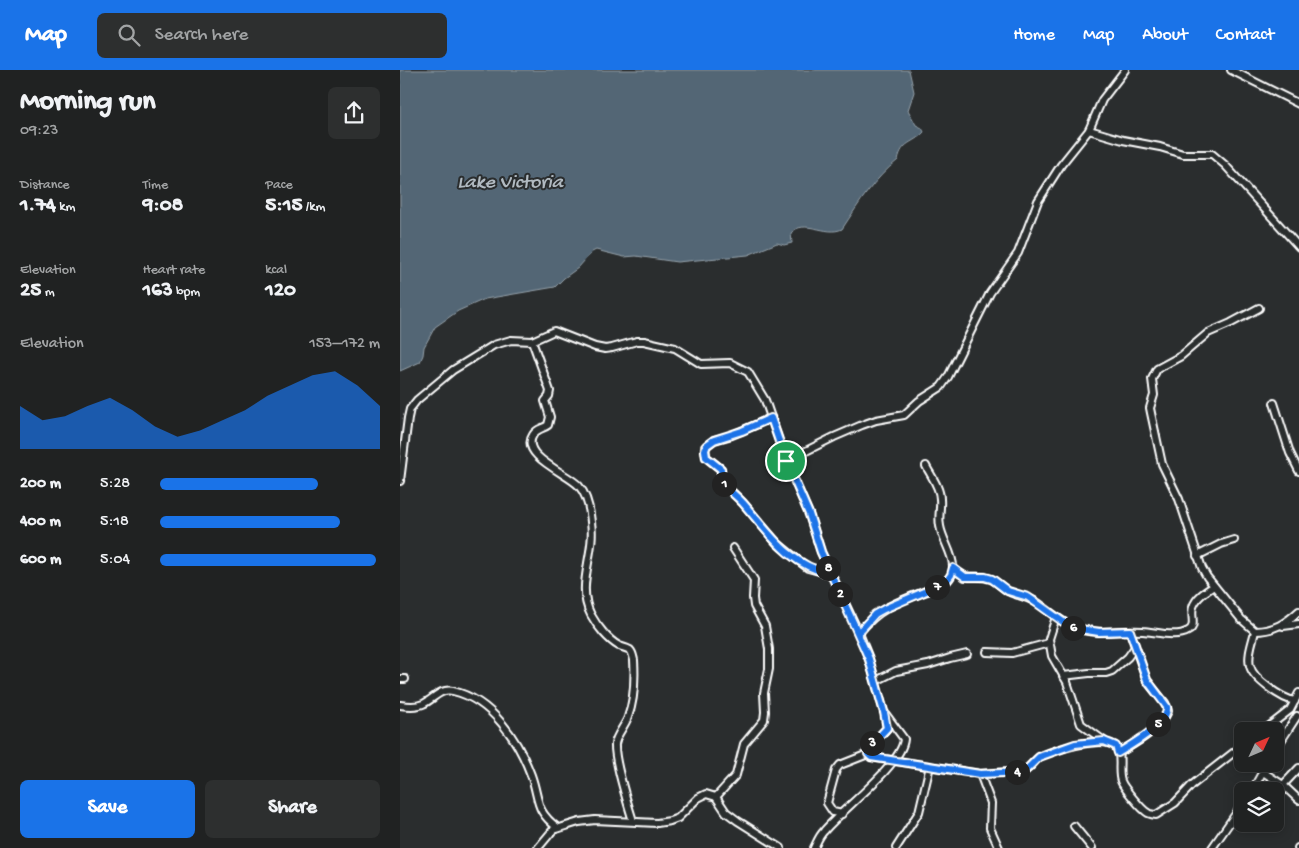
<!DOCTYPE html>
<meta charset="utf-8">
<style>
:root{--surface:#202222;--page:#2d2f2f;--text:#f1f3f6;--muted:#a2a4a5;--line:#3d3f40;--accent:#1a73e8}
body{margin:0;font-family:"Gochi Hand",sans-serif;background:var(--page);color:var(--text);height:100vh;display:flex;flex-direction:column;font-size:19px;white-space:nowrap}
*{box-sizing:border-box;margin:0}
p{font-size:16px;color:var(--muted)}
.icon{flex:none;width:28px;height:28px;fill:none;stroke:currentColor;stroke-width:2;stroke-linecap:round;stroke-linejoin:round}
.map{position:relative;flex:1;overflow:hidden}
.details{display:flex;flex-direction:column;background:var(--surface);width:400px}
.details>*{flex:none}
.needle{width:32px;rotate:46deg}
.tools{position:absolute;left:834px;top:652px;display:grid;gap:10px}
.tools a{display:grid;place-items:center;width:50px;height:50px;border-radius:8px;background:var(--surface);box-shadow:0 2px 12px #0003,0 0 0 1px var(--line);font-size:25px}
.pin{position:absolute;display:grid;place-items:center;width:42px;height:42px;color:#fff;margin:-21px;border:2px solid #fff;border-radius:50%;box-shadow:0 1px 5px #0007}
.km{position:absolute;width:25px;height:25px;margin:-12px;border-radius:50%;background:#222;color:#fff;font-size:14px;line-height:25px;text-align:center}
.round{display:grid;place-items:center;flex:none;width:52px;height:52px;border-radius:8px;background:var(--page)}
.overview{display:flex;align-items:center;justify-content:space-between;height:85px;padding:0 20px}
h1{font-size:28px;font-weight:700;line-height:38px}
.stats{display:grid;grid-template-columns:repeat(3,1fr);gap:8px;height:85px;padding:5px 20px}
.stats div{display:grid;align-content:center}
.stats b{font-size:21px;font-weight:700}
.stats small{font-size:14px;font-weight:400}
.stats p{font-size:14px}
.chart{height:140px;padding:10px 20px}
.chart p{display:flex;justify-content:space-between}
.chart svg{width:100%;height:90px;margin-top:5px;fill:var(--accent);opacity:.7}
.primary-button{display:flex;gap:10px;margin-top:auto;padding:10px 20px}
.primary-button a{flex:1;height:58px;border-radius:8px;background:var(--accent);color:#fff;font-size:20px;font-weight:700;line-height:58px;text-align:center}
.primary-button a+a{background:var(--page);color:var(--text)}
ul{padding:0 20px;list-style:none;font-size:16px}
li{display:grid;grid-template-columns:80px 60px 1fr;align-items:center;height:38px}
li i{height:12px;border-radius:6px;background:var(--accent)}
header{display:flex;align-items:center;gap:30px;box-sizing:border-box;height:70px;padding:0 25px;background:var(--accent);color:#fff}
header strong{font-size:24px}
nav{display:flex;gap:28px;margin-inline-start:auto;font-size:18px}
.search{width:350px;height:45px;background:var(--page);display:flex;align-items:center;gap:12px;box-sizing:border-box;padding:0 18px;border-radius:8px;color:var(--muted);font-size:19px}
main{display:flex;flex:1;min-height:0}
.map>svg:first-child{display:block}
</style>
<header>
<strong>Map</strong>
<div class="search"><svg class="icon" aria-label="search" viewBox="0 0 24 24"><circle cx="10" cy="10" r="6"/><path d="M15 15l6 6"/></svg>Search here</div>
<nav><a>Home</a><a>Map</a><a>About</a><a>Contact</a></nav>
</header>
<main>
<section class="details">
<div class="overview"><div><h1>Morning run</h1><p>09:23</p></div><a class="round"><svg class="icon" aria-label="share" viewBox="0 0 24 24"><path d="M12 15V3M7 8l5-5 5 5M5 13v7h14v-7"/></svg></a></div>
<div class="stats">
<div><p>Distance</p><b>1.74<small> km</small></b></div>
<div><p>Time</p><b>9:08</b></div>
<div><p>Pace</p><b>5:15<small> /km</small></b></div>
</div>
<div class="stats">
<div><p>Elevation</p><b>25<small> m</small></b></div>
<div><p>Heart rate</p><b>163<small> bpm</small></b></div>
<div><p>kcal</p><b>120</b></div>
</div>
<div class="chart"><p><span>Elevation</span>153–172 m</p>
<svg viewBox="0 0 160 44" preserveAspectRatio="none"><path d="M0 44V23L10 30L20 28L30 23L40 19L50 25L60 33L70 38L80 35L90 30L100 25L110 18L120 13L130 8L140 6L150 13L160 23V44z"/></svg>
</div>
<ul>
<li><b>200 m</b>5:28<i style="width:72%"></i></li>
<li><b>400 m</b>5:18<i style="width:82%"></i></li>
<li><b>600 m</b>5:04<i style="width:98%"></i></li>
</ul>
<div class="primary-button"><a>Save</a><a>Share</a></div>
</section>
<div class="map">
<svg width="899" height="778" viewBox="0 0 899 778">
<rect width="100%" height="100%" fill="#2a2d2e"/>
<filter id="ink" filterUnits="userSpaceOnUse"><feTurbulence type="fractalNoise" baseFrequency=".02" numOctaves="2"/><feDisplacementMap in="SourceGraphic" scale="10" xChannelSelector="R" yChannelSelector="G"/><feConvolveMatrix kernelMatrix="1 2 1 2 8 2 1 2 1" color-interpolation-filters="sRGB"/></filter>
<g filter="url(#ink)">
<path fill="#526675" stroke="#97a3ac" d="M 0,0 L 509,0 L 514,22 L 508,40 L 516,55 L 522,58 L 524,62 C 513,74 502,71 498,90 C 473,110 460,132 442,159 C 426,167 404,148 391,163 L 392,173 L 384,175 L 377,173 L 348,185 L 277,192 L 236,186 L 224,187 L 196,180 L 192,182 L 178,198 L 164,208 L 155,217 L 85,229 L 58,241 L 35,257 L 24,277 L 23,285 L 20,292 L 0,301 Z"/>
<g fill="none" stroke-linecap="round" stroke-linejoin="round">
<defs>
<g id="street">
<path d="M 831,0 L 899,34"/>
<path d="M 689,60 L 723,70 L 760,77 L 783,84 L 812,84 L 825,95 L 899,177"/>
<path d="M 859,238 L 831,253 L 808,263 L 781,286 L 757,299 L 752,309 L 754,325 L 750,338 L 751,343 L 762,394 L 779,429 L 802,498 L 807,507 L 841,549 L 855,561 C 874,561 886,553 899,541"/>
<path d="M 132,271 L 150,321 L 149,326 L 145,331 L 150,347 L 148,355 C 143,359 137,358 133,365 C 119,386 169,404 179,416 C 187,425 190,441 191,452 C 196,484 175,515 191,545 C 197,556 208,570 219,576 C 222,577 227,578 230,580 C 233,583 233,587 234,590 C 235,607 234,631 228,647 C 225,656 216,665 215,674 C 214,689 228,735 233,751"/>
<path d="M 874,333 L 890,383 L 899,401"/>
<path d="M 371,348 L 332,365 L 314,370 L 305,377 L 306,387 L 321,399 L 321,409 L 324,414 L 343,433 L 377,473 L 408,498 L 431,504"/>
<path d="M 386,391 L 434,367 L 462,355 L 476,350 L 504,345 L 519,331 L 541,317 L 548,307 L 590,223 L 618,183 L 638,131 L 661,95 L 689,60 L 702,30 L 725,0"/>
<path d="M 0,411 L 8,348 L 10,339 L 17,330 L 53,300 L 94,275 L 111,270 L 132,271 L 154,261 L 195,277 L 205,279 L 212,278 L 237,271 L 244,271 L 275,278 L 301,294 L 330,293 L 348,302 L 365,330 L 386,391 L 409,444 L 421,482 L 459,563 L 469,589 L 484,642 L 504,669 C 502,695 441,740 424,761 C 419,766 417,772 414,778"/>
<path d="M 797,486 L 821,474 L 834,470"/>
<path d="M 553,498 C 570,513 574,503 591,509 C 598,512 603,519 610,522 C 620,526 628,527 638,533 C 652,543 665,556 683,560 C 703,565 723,559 743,561 C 756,562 777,568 788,561 C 797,557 790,545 793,537 C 796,527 806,521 814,516"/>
<path d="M 656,547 L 649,569 L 652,586 L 667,612 L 681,654 L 704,671"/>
<path d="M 883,556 L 899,554"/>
<path d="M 855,561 C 853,571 847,585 850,596 C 853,609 882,629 895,631"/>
<path d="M 459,563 C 481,534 507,529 540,516 C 568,501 543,476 540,456 C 538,447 541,438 540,429 C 540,417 531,406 526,396"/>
<path d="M 587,582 L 612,583 L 649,573"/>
<path d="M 663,606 L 689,603 L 706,603 L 712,601 L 728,587 L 735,577"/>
<path d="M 0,609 L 5,609"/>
<path d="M 476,611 L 496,601 L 528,595 L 550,588 L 567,584"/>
<path d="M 0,635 C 7,636 16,637 23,634 C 34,629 40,618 53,621 C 92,630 118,670 131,705 C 140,730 134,740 158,758"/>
<path d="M 485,646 L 487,658 L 467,681 L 468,684 L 471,687 L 580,704 L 624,701 C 631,698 634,690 641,686 C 655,680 704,664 716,677 C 723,685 717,701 721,711 C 723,717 742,740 748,743 C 749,744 755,745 756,745 L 775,733 L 792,715 L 842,676"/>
<path d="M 863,661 L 890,640 L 899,623"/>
<path d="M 875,680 L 897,646"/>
<path d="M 719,683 C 736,672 760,660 768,641 L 765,633 L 747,611 L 730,561"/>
<path d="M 863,702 L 883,715 L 899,730"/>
<path d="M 580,704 L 591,733 L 590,758 L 599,778"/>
<path d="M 883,715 L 899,698"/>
<path d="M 852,721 L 867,694"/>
<path d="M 316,727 L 336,705 L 344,674 L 364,650 L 365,642 L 364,623 L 369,599 L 369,579 L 365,556 L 354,536 L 353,528 L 354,510 L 333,478"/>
<path d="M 442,744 L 433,742 L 427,733 L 436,700 L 440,695 L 468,684"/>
<path d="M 674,756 L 692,778"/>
<path d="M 138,778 L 153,760 L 179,752 L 195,750 L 257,753 L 270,751 L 278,748 L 298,728 L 306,724 L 316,727 L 326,742 L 338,751 L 381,778"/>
<path d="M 496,778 L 519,742 L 530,696"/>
<path d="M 812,778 L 842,735"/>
<path d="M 898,778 L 899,778"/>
</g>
</defs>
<use href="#street" stroke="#fff" stroke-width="10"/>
<use href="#street" stroke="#2a2d2e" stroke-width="6"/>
</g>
</g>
<g fill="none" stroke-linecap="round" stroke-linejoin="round" filter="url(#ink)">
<defs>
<path id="route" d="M 386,391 L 371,348 L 342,361 L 314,370 L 307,375 L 305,380 L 306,387 L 321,399 C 322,419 330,419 343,433 C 369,463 388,495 431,504 L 469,589 L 484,642 L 487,658 L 469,677 L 468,684 L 471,687 L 580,704 L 624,702 L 639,687 L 675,674 L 704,671 L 716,676 L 718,683 C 731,675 769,654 767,637 L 747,610 L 730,561 L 699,562 L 674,558 L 666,554 L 628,527 L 608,521 L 592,509 L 585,507 L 565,507 L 553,498 L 551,505 L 545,513 L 484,539 L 475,544 L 458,563 L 421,482 L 409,444 L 386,391"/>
</defs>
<use href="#route" stroke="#fff" stroke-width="10"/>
<use href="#route" stroke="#1a73e8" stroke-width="6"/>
</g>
<g text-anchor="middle" stroke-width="4" stroke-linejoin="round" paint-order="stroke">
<g font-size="20" font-style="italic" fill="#b1bac1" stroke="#2a2d2e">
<text x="110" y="117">Lake Victoria</text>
</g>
</g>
</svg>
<div class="tools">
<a><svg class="needle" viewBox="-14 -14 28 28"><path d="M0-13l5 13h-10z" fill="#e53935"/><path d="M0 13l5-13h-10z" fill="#a2a4a5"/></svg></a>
<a><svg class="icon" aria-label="layers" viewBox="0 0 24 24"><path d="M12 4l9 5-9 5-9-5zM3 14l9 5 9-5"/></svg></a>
</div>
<div class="pin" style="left:386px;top:391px;background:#1e9e55"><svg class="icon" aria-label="arrive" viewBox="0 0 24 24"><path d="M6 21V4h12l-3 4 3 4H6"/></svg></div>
<b class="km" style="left:324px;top:414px">1</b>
<b class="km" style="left:440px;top:524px">2</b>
<b class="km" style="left:472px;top:673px">3</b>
<b class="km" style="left:617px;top:702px">4</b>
<b class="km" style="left:758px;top:654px">5</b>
<b class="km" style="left:673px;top:558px">6</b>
<b class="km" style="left:537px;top:517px">7</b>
<b class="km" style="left:428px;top:498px">8</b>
</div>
</main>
